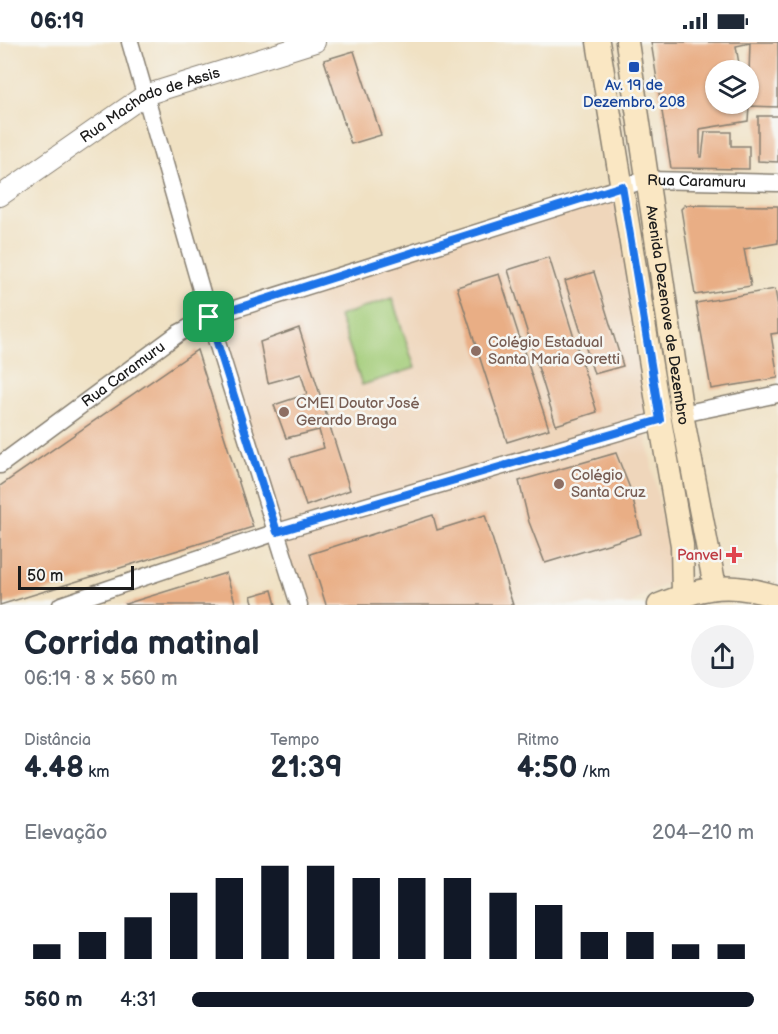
<!DOCTYPE html>
<html lang="pt">
<meta charset="utf-8">
<style>
:root{--surface:#fff;--page:#f2f2f3;--text:#1f2937;--muted:#747a83;--accent:#111827}
body{margin:0;font-family:"Balsamiq Sans",sans-serif;background:var(--page);color:var(--text);height:100vh;display:flex;flex-direction:column;font-size:22px;white-space:nowrap}
*{box-sizing:border-box;margin:0}
p{font-size:20px;color:var(--muted)}
.icon{flex:none;width:33px;height:33px;fill:none;stroke:currentColor;stroke-width:2;stroke-linecap:round;stroke-linejoin:round}
.map{position:relative;height:563px;overflow:hidden}
.side{display:flex;flex-direction:column;background:var(--surface);flex:1}
.side>*{flex:none}
.buttons{position:absolute;left:705px;top:18px;display:grid;gap:12px}
.buttons a{display:grid;place-items:center;width:54px;height:54px;border-radius:50%;background:var(--surface);box-shadow:0 2px 4px #0004;font-size:30px}
.scale{position:absolute;left:18px;bottom:15px;width:116px;box-sizing:border-box;padding-left:6px;border:3px solid #1c1c1c;border-top:0;font-size:16px;line-height:21px;white-space:nowrap;color:#1c1c1c;-webkit-text-stroke:4px #f6f6f2;paint-order:stroke}
.pin{position:absolute;display:grid;place-items:center;width:51px;height:51px;color:#fff;margin:-26px;border-radius:12px;box-shadow:0 3px 9px #0006}
.round{display:grid;place-items:center;flex:none;width:63px;height:63px;border-radius:32px;background:var(--page)}
.headline{display:flex;align-items:center;justify-content:space-between;height:102px;padding:0 24px}
h1{font-size:33px;font-weight:600;line-height:45px}
.stats{display:grid;grid-template-columns:repeat(3,1fr);gap:9px;height:102px;padding:6px 24px}
.stats div{display:grid;align-content:center}
.stats b{font-size:30px;font-weight:600}
.stats small{font-size:16px;font-weight:400}
.stats p{font-size:16px}
.chart{height:168px;padding:12px 24px}
.chart p{display:flex;justify-content:space-between}
.chart svg{width:100%;height:108px;margin-top:6px;stroke:var(--accent);stroke-width:6}
ul{padding:0 24px;list-style:none;font-size:20px}
li{display:grid;grid-template-columns:96px 72px 1fr;align-items:center;height:45px}
li i{height:15px;border-radius:8px;background:var(--accent)}
.status{display:flex;justify-content:space-between;align-items:center;height:42px;padding:0 30px;background:var(--surface);direction:ltr}
.status svg{height:16px;fill:currentColor}
.map>svg:first-child{display:block}
</style>
<div class="status"><b>06:19</b><svg viewBox="0 0 49 12"><path d="M0 12V9h3v3zM5 12V6h3v6zM10 12V3h3v9zM15 12V0h3v12zM26 1h20v11H26zM47 4h2v5h-2z"/></svg></div>
<div class="map">
<svg width="778" height="563" viewBox="0 0 778 563">
<rect width="100%" height="100%" fill="#f6f6f2"/>
<filter id="ink" filterUnits="userSpaceOnUse"><feTurbulence type="fractalNoise" baseFrequency=".0167" numOctaves="2"/><feDisplacementMap in="SourceGraphic" scale="12" xChannelSelector="R" yChannelSelector="G"/><feConvolveMatrix kernelMatrix="1 2 1 2 8 2 1 2 1" color-interpolation-filters="sRGB"/></filter>
<filter id="wash" filterUnits="userSpaceOnUse"><feTurbulence type="fractalNoise" baseFrequency=".008" numOctaves="4" result="noise"/><feDisplacementMap in="SourceGraphic" scale="24" xChannelSelector="R" yChannelSelector="G"/><feGaussianBlur stdDeviation="1.35" result="paint"/><feColorMatrix in="noise" values="0 0 0 0 0 0 0 0 0 0 0 0 0 0 0 0 0 1.4 0 .05"/><feComposite in="paint" operator="in"/></filter>
<g filter="url(#wash)">
<rect width="100%" height="100%" fill="#f0e1c3"/>
<g fill="#efd6bb">
<path d="M 616,146 L 654,379 L 277,490 L 209,275 Z"/>
<path d="M 645,389 L 674,538 L 637,557 L 631,563 L 303,563 L 282,494 Z"/>
</g>
<path fill="#a3cc78" stroke="#60744a" stroke-width="1.5" d="M 392,256 L 415,326 L 362,343 L 339,274 Z"/>
<g id="blocks">
<g fill="#e9ae85" fill-rule="evenodd">
<path d="M 651,0 L 778,0 L 778,65 L 749,64 L 748,79 L 700,87 L 700,115 L 702,115 L 705,90 L 731,90 L 731,104 L 749,104 L 749,127 L 671,126 ZM 750,1 L 748,62 L 716,62 L 716,28 L 740,28 L 736,4 Z"/>
<path d="M 354,9 L 381,93 L 351,102 L 324,18 Z"/>
<path d="M 758,74 L 778,74 L 778,120 L 758,119 Z"/>
<path d="M 685,163 L 778,164 L 778,201 L 744,207 L 751,244 L 695,253 L 681,167 Z"/>
<path d="M 549,215 L 597,370 L 556,383 L 508,228 Z"/>
<path d="M 594,230 L 623,324 L 594,332 L 565,239 Z"/>
<path d="M 499,232 L 549,387 L 507,400 L 457,245 Z"/>
<path d="M 775,247 L 778,265 L 778,291 L 771,292 L 778,336 L 711,347 L 696,261 Z"/>
<path d="M 299,286 L 350,448 L 306,464 L 290,416 L 324,406 L 319,388 L 286,396 L 274,363 L 307,352 L 301,332 L 268,341 L 260,300 Z"/>
<path d="M 197,308 L 253,485 L 0,563 L 0,444 Z"/>
<path d="M 616,411 L 631,449 L 641,492 L 545,521 L 529,480 L 519,439 Z"/>
<path d="M 433,473 L 437,488 L 485,473 L 513,563 L 326,563 L 310,512 Z"/>
<path d="M 226,531 L 236,563 L 125,563 L 125,562 Z"/>
<path d="M 272,548 L 276,563 L 254,563 L 251,554 Z"/>
</g>
</g>
</g>
<g filter="url(#ink)">
<use href="#blocks" fill-opacity="0" stroke="#867e70" stroke-width="1.5"/>
<g fill="none" stroke-linecap="round" stroke-linejoin="round">
<defs>
<g id="minor">
<path d="M 130,0 L 209,275 L 299,563"/>
<path d="M 682,372 L 778,352"/>
<path id="s1" d="M 0,423 L 179,291 L 209,275 L 635,141 L 648,138 L 778,141"/>
<path d="M 61,563 L 277,490 L 660,378"/>
</g>
<g id="tertiary">
<path id="s2" d="M 0,154 L 145,53 L 315,0"/>
</g>
<g id="secondary">
<path d="M 598,0 L 660,378 L 682,503 L 683,553"/>
<path id="s3" d="M 627,0 L 682,372 L 715,545"/>
<path d="M 659,563 C 705,544 730,539 778,555"/>
</g>
</defs>
<use href="#minor" stroke="#867e70" stroke-width="19"/>
<use href="#tertiary" stroke="#867e70" stroke-width="22"/>
<use href="#secondary" stroke="#867e70" stroke-width="25"/>
<use href="#minor" stroke="#fff" stroke-width="16"/>
<use href="#tertiary" stroke="#fff" stroke-width="20"/>
<use href="#secondary" stroke="#fae7c3" stroke-width="22"/>
</g>
</g>
<g fill="none" stroke-linecap="round" stroke-linejoin="round" filter="url(#ink)">
<defs>
<path id="route" d="M 622,144 L 660,378 L 277,490 L 209,275 Z"/>
</defs>
<use href="#route" stroke="#fff" stroke-width="12"/>
<use href="#route" stroke="#1a73e8" stroke-width="8"/>
</g>
<rect fill="#1a4fb4" stroke="#f6f6f2" stroke-width="2" x="628" y="19" width="12" height="12" rx="3"/>
<g fill="#8d6e63" stroke="#f6f6f2" stroke-width="2">
<circle cx="476" cy="309" r="6"/>
<circle cx="284" cy="370" r="6"/>
<circle cx="559" cy="442" r="6"/>
</g>
<path fill="#e0444e" stroke="#f6f6f2" stroke-width="2" d="M731 504h6v6h6v6h-6v6h-6v-6h-6v-6h6z"/>
<g text-anchor="middle" stroke-width="5" stroke-linejoin="round" paint-order="stroke">
<g font-size="15" fill="#164399" stroke="#f6f6f2">
<text x="634" y="48">Av. 19 de<tspan x="634" dy="17">Dezembro, 208</tspan></text>
</g>
<g font-size="15" fill="#1c1c1c" stroke="#f6f6f2">
<text dy="5" stroke="none"><textPath href="#s2" startOffset="177">Rua Machado de Assis</textPath></text>
<text dy="5" stroke="none"><textPath href="#s1" startOffset="765">Rua Caramuru</textPath></text>
<text dy="5" stroke="none"><textPath href="#s3" startOffset="276">Avenida Dezenove de Dezembro</textPath></text>
<text dy="5" stroke="none"><textPath href="#s1" startOffset="153">Rua Caramuru</textPath></text>
</g>
<g font-size="15" fill="#785e54" stroke="#f6f6f2" text-anchor="start">
<text x="488" y="305">Colégio Estadual<tspan x="488" dy="17">Santa Maria Goretti</tspan></text>
<text x="296" y="366">CMEI Doutor José<tspan x="296" dy="17">Gerardo Braga</tspan></text>
<text x="571" y="438">Colégio<tspan x="571" dy="17">Santa Cruz</tspan></text>
</g>
<g font-size="15" fill="#be3a42" stroke="#f6f6f2" text-anchor="end">
<text x="722" y="518">Panvel</text>
</g>
</g>
</svg>
<div class="buttons">
<a><svg class="icon" aria-label="layers" viewBox="0 0 24 24"><path d="M12 4l9 5-9 5-9-5zM3 14l9 5 9-5"/></svg></a>
</div>
<div class="scale">50 m</div>
<div class="pin" style="left:209px;top:275px;background:#1e9e55"><svg class="icon" aria-label="arrive" viewBox="0 0 24 24"><path d="M6 21V4h12l-3 4 3 4H6"/></svg></div>
</div>
<section class="side">
<div class="headline"><div><h1>Corrida matinal</h1><p>06:19 · 8 × 560 m</p></div><a class="round"><svg class="icon" aria-label="share" viewBox="0 0 24 24"><path d="M12 15V3M7 8l5-5 5 5M5 13v7h14v-7"/></svg></a></div>
<div class="stats">
<div><p>Distância</p><b>4.48<small> km</small></b></div>
<div><p>Tempo</p><b>21:39</b></div>
<div><p>Ritmo</p><b>4:50<small> /km</small></b></div>
</div>
<div class="chart"><p><span>Elevação</span>204–210 m</p>
<svg viewBox="0 0 160 44" preserveAspectRatio="none"><path d="M5 44V38M15 44V33M25 44V27M35 44V17M45 44V11M55 44V6M65 44V6M75 44V11M85 44V11M95 44V11M105 44V17M115 44V22M125 44V33M135 44V33M145 44V38M155 44V38"/></svg>
</div>
<ul>
<li><b>560 m</b>4:31<i style="width:100%"></i></li>
</ul>
</section>
